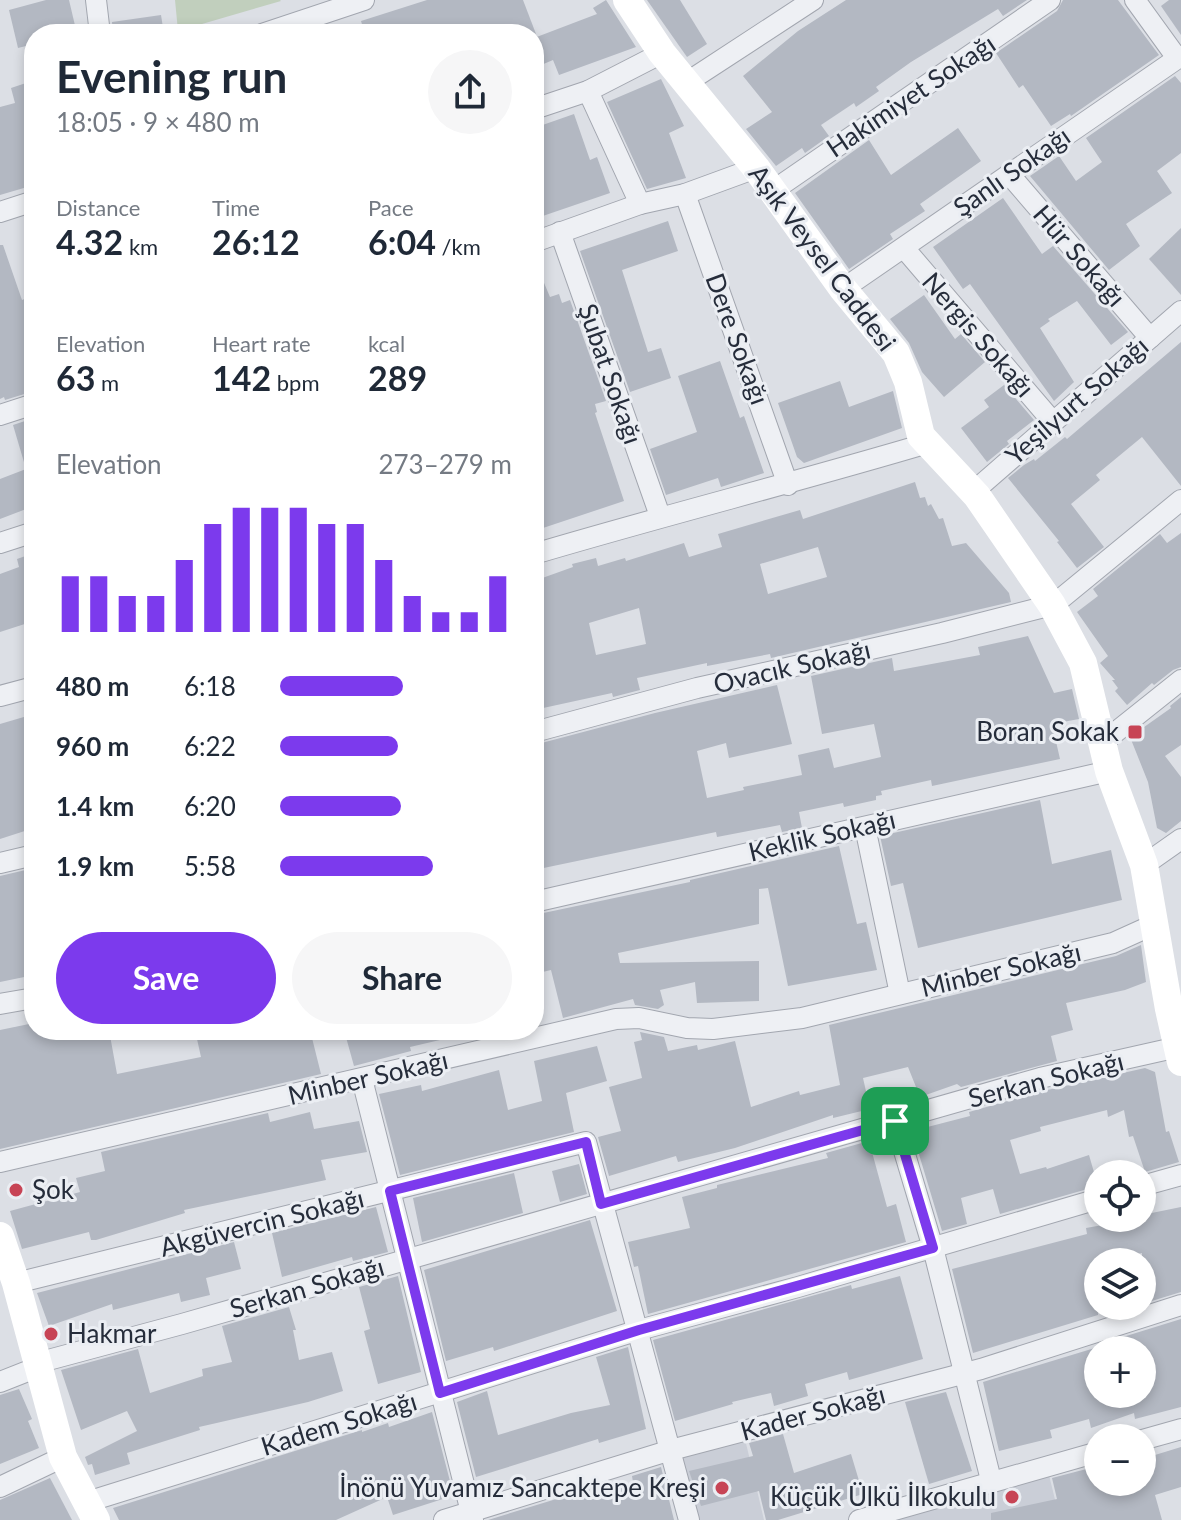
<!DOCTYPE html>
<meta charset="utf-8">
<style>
:root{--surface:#fff;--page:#f6f6f7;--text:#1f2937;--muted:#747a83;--accent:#7c3aed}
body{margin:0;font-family:Lato,sans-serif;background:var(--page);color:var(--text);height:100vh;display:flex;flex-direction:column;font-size:30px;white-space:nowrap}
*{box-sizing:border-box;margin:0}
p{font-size:26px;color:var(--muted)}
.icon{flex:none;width:44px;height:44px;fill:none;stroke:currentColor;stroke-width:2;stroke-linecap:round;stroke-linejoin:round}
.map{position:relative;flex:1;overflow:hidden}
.drawer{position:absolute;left:24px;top:24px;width:520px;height:1016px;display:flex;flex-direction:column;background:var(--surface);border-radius:32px;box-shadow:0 4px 12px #0003}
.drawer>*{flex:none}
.controls{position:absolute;left:1084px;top:1160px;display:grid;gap:16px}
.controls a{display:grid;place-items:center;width:72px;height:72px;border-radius:50%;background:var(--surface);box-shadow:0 4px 12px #0003;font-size:40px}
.pin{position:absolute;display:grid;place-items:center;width:68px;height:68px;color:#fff;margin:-34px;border-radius:16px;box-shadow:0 4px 12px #0006}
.round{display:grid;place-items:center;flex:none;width:84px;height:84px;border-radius:42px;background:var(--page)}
.summary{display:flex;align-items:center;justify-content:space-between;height:136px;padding:0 32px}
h1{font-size:44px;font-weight:700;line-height:60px}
.figures{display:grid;grid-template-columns:repeat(3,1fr);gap:12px;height:136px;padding:8px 32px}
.figures div{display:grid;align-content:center}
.figures b{font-size:34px;font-weight:700}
.figures small{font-size:22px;font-weight:400}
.figures p{font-size:22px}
.chart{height:224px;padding:16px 32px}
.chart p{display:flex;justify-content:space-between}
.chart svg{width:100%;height:144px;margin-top:8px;stroke:var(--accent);stroke-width:6}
.action{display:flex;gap:16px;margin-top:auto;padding:16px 32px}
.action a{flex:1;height:92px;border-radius:48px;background:var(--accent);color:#fff;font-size:32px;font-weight:700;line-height:92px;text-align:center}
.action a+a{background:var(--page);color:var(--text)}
ul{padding:0 32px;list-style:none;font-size:26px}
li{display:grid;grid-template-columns:128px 96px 1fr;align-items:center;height:60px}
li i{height:20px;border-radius:10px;background:var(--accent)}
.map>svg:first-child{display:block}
</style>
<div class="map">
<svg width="1181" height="1520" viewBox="0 0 1181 1520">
<rect width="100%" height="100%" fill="#dcdfe5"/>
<g fill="#caced7">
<path d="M 745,1439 L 764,1520 L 697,1520 L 679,1455 Z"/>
<path d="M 1049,1475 L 1060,1520 L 892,1520 Z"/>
</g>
<path fill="#c1cfbd" d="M 175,0 L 280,0 L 281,1 L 178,31 Z"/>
<g fill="#b3b8c2" fill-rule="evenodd">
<path d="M 46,0 L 69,0 L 77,34 L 34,34 L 34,44 L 18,48 L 9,10 Z"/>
<path d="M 427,0 L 523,0 L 536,34 L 365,34 L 361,21 Z"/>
<path d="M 606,0 L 636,47 L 559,75 L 553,60 L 534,68 L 534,38 L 597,14 L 593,8 Z"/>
<path d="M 647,0 L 680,0 L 707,44 L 687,57 Z"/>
<path d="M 846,0 L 1027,0 L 1003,16 L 998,9 L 911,62 L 876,87 L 879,91 L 856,107 L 854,103 L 821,125 L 829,136 L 805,153 L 802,148 L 776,166 L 746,129 L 772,112 L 743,76 L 798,31 Z"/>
<path d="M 1063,0 L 1118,0 L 1159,55 L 1071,116 L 1070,114 L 1051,126 L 1023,85 L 1019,88 L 996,53 L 1057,11 Z"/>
<path d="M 1169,0 L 1181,0 L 1181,35 L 1161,6 Z"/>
<path d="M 161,15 L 164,34 L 113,34 L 112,22 Z"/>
<path d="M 1175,76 L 1181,83 L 1181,153 L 1157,171 L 1172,193 L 1126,224 L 1140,246 L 1109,270 L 1030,176 L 1059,156 L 1076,181 L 1102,162 L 1086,138 Z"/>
<path d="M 661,79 L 684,126 L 669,133 L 686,178 L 647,189 L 607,102 Z"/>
<path d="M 26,83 L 28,90 L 34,88 L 34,185 L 0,195 L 0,107 L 15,103 L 11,88 Z"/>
<path d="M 574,114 L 590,160 L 597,157 L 610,193 L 534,219 L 534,180 L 543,177 L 534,150 L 534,128 Z"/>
<path d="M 958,128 L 981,161 L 920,204 L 925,211 L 890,234 L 893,239 L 849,269 L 795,193 L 869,140 L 891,175 Z"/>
<path d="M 1003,198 L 1042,254 L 1053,246 L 1128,332 L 1111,345 L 1077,301 L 1048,319 L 1050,321 L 1040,328 L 1074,382 L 1054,401 L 970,284 L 963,289 L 933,247 Z"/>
<path d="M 668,221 L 678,251 L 622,270 L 648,352 L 661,348 L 671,378 L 630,392 L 580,251 Z"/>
<path d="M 1181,228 L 1181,295 L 1149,259 Z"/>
<path d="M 0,245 L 3,245 L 22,300 L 34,295 L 34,391 L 5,400 L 4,397 L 0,399 Z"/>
<path d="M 534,259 L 550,297 L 559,294 L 562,303 L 570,300 L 606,401 L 595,404 L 597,412 L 595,413 L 624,501 L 534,531 Z"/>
<path d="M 924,295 L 955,339 L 961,334 L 985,362 L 944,397 L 922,372 L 909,343 L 890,319 Z"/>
<path d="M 1181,342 L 1181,486 L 1142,437 L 1096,475 L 1100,480 L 1071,504 L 1104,547 L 1077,568 L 1057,542 L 1059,541 L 1008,478 L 1024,465 L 1034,459 L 1035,461 L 1065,437 L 1067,439 Z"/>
<path d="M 720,361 L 740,418 L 744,416 L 764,473 L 721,487 L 718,478 L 666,495 L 650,449 L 697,432 L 678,376 Z"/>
<path d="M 840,381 L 849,407 L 893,391 L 902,428 L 804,463 L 797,457 L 778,403 Z"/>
<path d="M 1004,385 L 1034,420 L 1007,441 L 1009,444 L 987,462 L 961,428 L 989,407 L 984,400 Z"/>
<path d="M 34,418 L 34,506 L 0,519 L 0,479 L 26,469 L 13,425 Z"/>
<path d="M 915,482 L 920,498 L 925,497 L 928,506 L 931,504 L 939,519 L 943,518 L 952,546 L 966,543 L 1009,593 L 1011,602 L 771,658 L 770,654 L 707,666 L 707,663 L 637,678 L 640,690 L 613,697 L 612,693 L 534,710 L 534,581 L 573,567 L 572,564 L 596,558 L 598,566 L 625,558 L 626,561 L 684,543 L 689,557 L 722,547 L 718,534 L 800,510 L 803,519 ZM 818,547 L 827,577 L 768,594 L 760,564 ZM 639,608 L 646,644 L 596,655 L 589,623 Z"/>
<path d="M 1181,533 L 1181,667 L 1173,670 L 1154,685 L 1152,683 L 1127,705 L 1115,691 L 1118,688 L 1112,680 L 1115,680 L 1100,663 L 1108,656 L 1077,612 L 1098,596 L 1093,589 L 1160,534 L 1167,543 Z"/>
<path d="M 34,553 L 34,621 L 0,632 L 0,574 L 19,567 L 17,559 Z"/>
<path d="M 1028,636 L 1054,693 L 1072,689 L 1079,719 L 1052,724 L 1060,759 L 932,786 L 931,780 L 881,791 L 882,795 L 876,796 L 876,800 L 844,807 L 843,803 L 799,812 L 802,828 L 782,832 L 780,825 L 717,837 L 716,832 L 534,870 L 534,745 L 655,713 L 777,685 L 792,744 L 729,758 L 726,743 L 697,751 L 707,798 L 744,790 L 743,787 L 802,775 L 798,755 L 829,748 L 834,768 L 881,757 L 874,724 L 822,734 L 811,676 L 892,658 L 894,671 L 980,655 L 978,647 Z"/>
<path d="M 1181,697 L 1181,745 L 1165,756 L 1181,777 L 1181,821 L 1166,833 L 1157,828 L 1148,782 L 1130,737 L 1171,708 L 1170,706 Z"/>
<path d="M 34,714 L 34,828 L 0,839 L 0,724 Z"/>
<path d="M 1040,800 L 1052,864 L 1111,850 L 1122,900 L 918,948 L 903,883 L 891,886 L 880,836 Z"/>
<path d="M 839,846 L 857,924 L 866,922 L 877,970 L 788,986 L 768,888 L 759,889 L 759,924 L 618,953 L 620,963 L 759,961 L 759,1001 L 697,1003 L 695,982 L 660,990 L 664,1005 L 658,1009 L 635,1005 L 633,999 L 563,1018 L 551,970 L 534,974 L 534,915 L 690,882 L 690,880 Z"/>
<path d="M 34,868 L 34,975 L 0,982 L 0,876 Z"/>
<path d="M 1141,945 L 1146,982 L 1125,990 L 1066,1003 L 1073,1030 L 1051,1036 L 1057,1061 L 961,1087 L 957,1084 L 920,1097 L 908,1067 L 863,1078 L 870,1109 L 833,1118 L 833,1115 L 735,1148 L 678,1162 L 676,1156 L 609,1176 L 598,1137 L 621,1131 L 609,1087 L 642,1078 L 634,1042 L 642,1040 L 640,1032 L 664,1037 L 668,1051 L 697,1045 L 698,1050 L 735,1041 L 751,1107 L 799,1091 L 800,1095 L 840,1085 L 829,1025 L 1116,956 Z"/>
<path d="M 34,1023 L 34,1030 L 109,1030 L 117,1074 L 201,1057 L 195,1030 L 285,1030 L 288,1040 L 311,1034 L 321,1074 L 0,1149 L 0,1030 Z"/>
<path d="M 344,1030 L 456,1030 L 457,1036 L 410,1047 L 411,1051 L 354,1066 Z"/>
<path d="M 597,1046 L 607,1081 L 566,1093 L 574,1132 L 400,1175 L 379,1094 L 421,1085 L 422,1091 L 499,1070 L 508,1110 L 542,1101 L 534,1061 Z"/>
<path d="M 1145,1068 L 1155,1072 L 1166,1132 L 1169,1131 L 1179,1162 L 1145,1172 L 1133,1136 L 1129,1137 L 1124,1110 L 1108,1117 L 1107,1110 L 1040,1127 L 1041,1131 L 1010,1140 L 1020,1174 L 1046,1167 L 1047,1169 L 1089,1155 L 1098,1186 L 1000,1214 L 993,1189 L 961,1198 L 967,1224 L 942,1231 L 912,1131 L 970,1116 L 969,1112 L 1043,1091 Z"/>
<path d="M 310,1112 L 314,1129 L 359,1121 L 367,1152 L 321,1160 L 326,1180 L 184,1210 L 185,1213 L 96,1240 L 91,1240 L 89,1232 L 22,1249 L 10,1211 L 80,1192 L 76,1178 L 105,1171 L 101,1152 L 268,1113 L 270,1122 Z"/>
<path d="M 869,1141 L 887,1207 L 896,1204 L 906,1242 L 648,1314 L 638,1266 L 634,1267 L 628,1242 L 690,1228 L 682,1197 L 717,1188 L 717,1185 L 828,1158 L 826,1153 Z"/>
<path d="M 579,1164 L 587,1194 L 560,1202 L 552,1171 Z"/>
<path d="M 514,1173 L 523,1213 L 422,1242 L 413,1198 Z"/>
<path d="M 376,1207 L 388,1252 L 353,1261 L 352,1257 L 282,1277 L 272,1233 Z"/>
<path d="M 1181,1207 L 1181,1292 L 1142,1304 L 1142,1253 L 1098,1262 L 1098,1315 L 973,1353 L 952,1269 L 1087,1234 L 1086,1228 L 1142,1218 L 1142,1215 Z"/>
<path d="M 590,1220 L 617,1311 L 494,1351 L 493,1347 L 446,1361 L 424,1270 Z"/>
<path d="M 234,1242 L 241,1269 L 206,1278 L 210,1295 L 181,1302 L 179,1293 L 113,1310 L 112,1304 L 49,1326 L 37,1293 Z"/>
<path d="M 398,1276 L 421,1372 L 378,1384 L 364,1331 L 370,1329 L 359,1287 Z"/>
<path d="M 900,1276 L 923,1359 L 849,1380 L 847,1372 L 805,1384 L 808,1396 L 774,1406 L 771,1393 L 732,1402 L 733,1404 L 675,1421 L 653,1340 L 851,1285 L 852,1289 Z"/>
<path d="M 289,1307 L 296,1330 L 293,1330 L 299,1360 L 332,1352 L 343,1391 L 308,1402 L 199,1427 L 200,1430 L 127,1453 L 130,1464 L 95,1475 L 92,1464 L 88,1465 L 85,1457 L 137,1431 L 127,1411 L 81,1430 L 61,1370 L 138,1349 L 150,1393 L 203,1376 L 202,1369 L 232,1362 L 222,1326 Z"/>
<path d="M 1181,1319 L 1181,1407 L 1135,1419 L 1134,1413 L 1091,1428 L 1089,1419 L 1050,1430 L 1052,1438 L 999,1451 L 983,1382 L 1098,1347 L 1098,1394 L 1142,1394 L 1142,1350 L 1113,1350 L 1110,1341 Z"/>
<path d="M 628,1347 L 646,1429 L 599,1443 L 598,1439 L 476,1477 L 457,1402 L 487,1391 L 498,1435 L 571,1413 L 610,1405 L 596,1357 Z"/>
<path d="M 19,1389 L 32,1419 L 28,1421 L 39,1448 L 0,1464 L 0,1395 Z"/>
<path d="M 946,1392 L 972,1471 L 929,1484 L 905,1402 Z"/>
<path d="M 432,1412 L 451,1485 L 446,1486 L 449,1497 L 393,1515 L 387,1497 L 336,1520 L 119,1520 L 113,1508 L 362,1430 L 362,1432 L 388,1423 L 389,1427 Z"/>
<path d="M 783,1434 L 794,1473 L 851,1454 L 863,1494 L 778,1520 L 766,1520 L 759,1491 L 701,1506 L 689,1471 L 753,1456 L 749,1443 Z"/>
<path d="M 1181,1447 L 1181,1487 L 1155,1495 L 1162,1520 L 991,1520 L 991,1513 L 1057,1499 L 1052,1478 L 1098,1466 L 1098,1482 L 1142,1482 L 1142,1459 Z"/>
<path d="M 661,1467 L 674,1520 L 488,1520 L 589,1489 L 592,1495 L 633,1482 L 632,1476 Z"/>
<path d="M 50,1478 L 72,1520 L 0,1520 L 0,1500 Z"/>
</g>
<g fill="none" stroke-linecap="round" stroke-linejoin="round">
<defs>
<g id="street">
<path d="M 96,0 L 100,34"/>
<path d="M 1135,0 L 1177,58"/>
<path d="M 262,34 L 364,0"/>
<path d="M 686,83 L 813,0"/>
<path d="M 588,91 L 640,204"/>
<path d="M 534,109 L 588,91 L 662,53"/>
<path d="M 1009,174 L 1150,338"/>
<path d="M 771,192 L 1050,0"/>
<path d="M 685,194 L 788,485"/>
<path d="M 0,212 L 34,201"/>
<path d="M 560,232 L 660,516"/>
<path d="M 534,242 L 640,204 L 685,194 L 756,168"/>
<path d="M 904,248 L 1053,422"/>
<path d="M 843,289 L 1181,56"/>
<path d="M 0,415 L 34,404"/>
<path d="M 973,492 L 1181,311"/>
<path d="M 0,543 L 34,532"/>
<path d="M 534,554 C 665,515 797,482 928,443"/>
<path d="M 1052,606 L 1181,500"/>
<path d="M 0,696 L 34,687"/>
<path d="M 534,732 L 697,688 L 942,633 L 1052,605"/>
<path d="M 1102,743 L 1181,680"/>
<path d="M 865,827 L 900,994"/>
<path d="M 0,863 L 34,855"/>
<path d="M 1144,865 L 1181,839"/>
<path d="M 534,902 L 1109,771"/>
<path d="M 0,1004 L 34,998"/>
<path d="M 362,1079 L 473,1520"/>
<path d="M 895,1121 L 933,1248 L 991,1480"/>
<path d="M 0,1162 L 616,1019 L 639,1018 L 687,1028 L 713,1029 L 802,1018 L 1113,943 L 1155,924"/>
<path d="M 1142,1186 L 1181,1175"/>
<path d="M 16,1283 L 586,1142 L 689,1520"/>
<path d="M 37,1363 L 182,1324 L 1040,1078 L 1178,1047"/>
<path d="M 0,1382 L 38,1367"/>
<path d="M 1142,1440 L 1181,1429"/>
<path d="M 0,1487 L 63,1457"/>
<path d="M 87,1502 L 639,1330 L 798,1287 L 1098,1199"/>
<path d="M 444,1520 L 671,1450 L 981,1369 L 1181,1305"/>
<path d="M 859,1520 L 1098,1452"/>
</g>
</defs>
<use href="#street" stroke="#a2a6af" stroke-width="22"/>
<use href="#street" stroke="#eef0f4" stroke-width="20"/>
<g stroke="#fff" stroke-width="28">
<path d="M 627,0 L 662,53 L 756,168 L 843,289 L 896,353 L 908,382 L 921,436 L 977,496 L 1052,605 L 1083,663 L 1109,771 L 1144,865 L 1169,1009 L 1181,1062"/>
<path d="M 0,1236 L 16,1283 L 63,1457 L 96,1520"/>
</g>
</g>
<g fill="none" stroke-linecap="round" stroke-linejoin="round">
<defs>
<path id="route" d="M 895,1121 L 933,1248 L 639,1330 L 440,1393 L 390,1191 L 586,1142 L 601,1204 Z"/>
</defs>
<use href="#route" stroke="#fff" stroke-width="16"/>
<use href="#route" stroke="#7c3aed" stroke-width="10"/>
</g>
<g fill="#c74455" stroke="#ebeef3" stroke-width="3">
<rect x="1127" y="724" width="16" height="16" rx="4"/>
<circle cx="16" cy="1190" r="8"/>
<circle cx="51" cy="1334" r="8"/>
<circle cx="722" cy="1488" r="8"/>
<circle cx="1012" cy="1497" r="8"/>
</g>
<g text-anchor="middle" stroke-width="6" stroke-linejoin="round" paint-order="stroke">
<g font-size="26" fill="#262d3b" stroke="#ebeef3">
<text transform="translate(911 96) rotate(-34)" y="9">Hakimiyet Sokağı</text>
<text transform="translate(1012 172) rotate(-35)" y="9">Şanlı Sokağı</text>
<text transform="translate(1079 256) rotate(49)" y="9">Hür Sokağı</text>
<text transform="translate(822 258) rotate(53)" y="9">Aşık Veysel Caddesi</text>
<text transform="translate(978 335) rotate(49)" y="9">Nergis Sokağı</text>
<text transform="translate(737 339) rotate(70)" y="9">Dere Sokağı</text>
<text transform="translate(610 374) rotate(71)" y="9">Şubat Sokağı</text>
<text transform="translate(1077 401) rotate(-41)" y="9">Yeşilyurt Sokağı</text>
<text transform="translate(792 667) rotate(-13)" y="9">Ovacık Sokağı</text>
<text transform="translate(822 836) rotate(-13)" y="9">Keklik Sokağı</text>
<text transform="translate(1001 970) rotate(-13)" y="9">Minber Sokağı</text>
<text transform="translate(368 1078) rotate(-13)" y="9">Minber Sokağı</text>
<text transform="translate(1046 1080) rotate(-14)" y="9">Serkan Sokağı</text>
<text transform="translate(262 1223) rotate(-14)" y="9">Akgüvercin Sokağı</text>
<text transform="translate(307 1288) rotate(-16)" y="9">Serkan Sokağı</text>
<text transform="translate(813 1413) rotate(-15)" y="9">Kader Sokağı</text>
<text transform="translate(339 1424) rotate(-17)" y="9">Kadem Sokağı</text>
</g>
<g font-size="26" fill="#262d3b" stroke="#ebeef3" text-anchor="end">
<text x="1119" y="741">Boran Sokak</text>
<text x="32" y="1199" text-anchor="start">Şok</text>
<text x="67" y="1343" text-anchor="start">Hakmar</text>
<text x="706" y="1497">İnönü Yuvamız Sancaktepe Kreşi</text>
<text x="996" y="1506">Küçük Ülkü İlkokulu</text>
</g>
</g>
</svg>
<div class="controls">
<a><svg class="icon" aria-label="locate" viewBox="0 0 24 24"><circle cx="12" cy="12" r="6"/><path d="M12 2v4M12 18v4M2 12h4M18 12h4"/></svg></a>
<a><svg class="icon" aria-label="layers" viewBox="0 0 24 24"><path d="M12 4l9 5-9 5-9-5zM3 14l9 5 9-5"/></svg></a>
<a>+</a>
<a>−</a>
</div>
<div class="pin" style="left:895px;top:1121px;background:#1e9e55"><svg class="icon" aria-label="arrive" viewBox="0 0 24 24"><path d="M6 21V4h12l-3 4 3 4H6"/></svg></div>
<section class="drawer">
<div class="summary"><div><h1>Evening run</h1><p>18:05 · 9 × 480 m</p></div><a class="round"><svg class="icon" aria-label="share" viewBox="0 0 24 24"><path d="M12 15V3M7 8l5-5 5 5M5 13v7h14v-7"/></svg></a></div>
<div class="figures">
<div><p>Distance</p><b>4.32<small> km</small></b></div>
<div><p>Time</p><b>26:12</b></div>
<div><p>Pace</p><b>6:04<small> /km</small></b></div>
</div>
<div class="figures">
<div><p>Elevation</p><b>63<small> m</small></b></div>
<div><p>Heart rate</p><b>142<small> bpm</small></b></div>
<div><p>kcal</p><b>289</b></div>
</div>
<div class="chart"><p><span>Elevation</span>273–279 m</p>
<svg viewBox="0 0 160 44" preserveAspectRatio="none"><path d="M5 44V27M15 44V27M25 44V33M35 44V33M45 44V22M55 44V11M65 44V6M75 44V6M85 44V6M95 44V11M105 44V11M115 44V22M125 44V33M135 44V38M145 44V38M155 44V27"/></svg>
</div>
<ul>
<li><b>480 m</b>6:18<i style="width:53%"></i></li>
<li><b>960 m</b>6:22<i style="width:51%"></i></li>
<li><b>1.4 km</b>6:20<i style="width:52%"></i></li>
<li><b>1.9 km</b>5:58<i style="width:66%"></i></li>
</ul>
<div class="action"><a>Save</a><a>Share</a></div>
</section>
</div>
